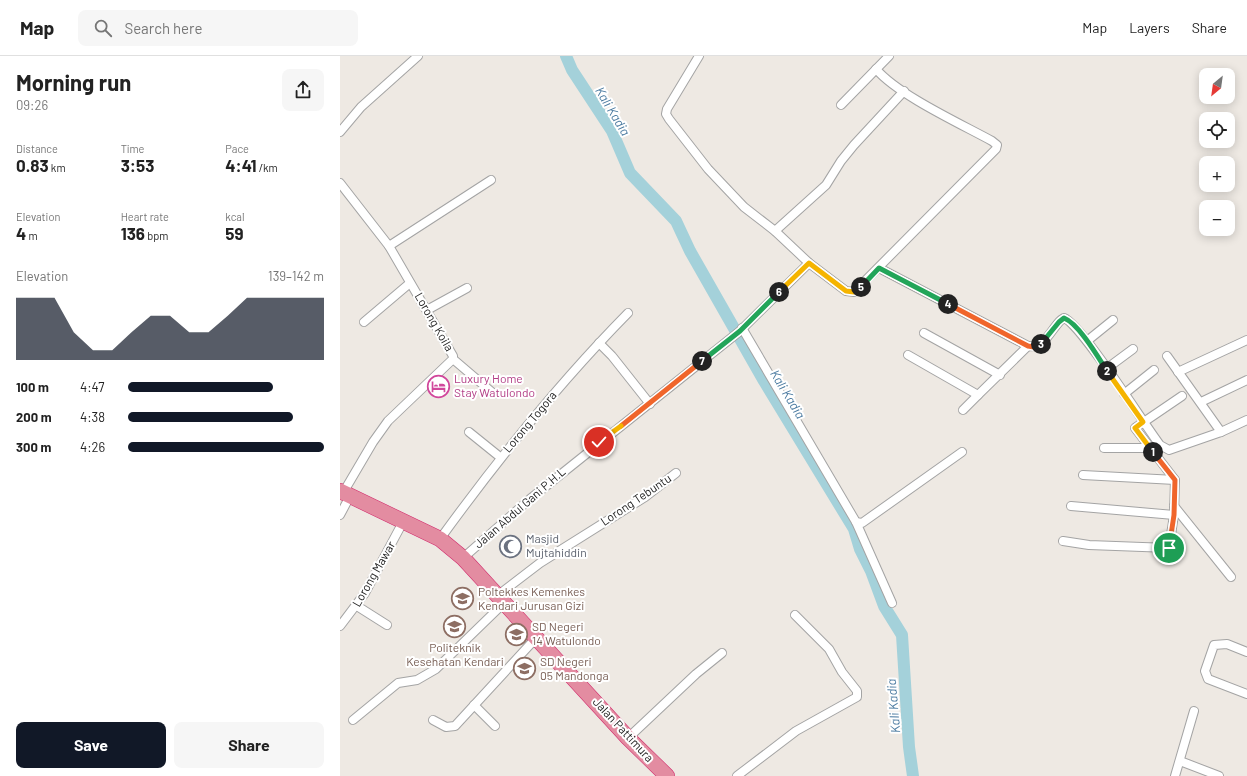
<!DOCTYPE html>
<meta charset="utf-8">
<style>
:root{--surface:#fff;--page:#f6f6f6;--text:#222;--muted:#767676;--line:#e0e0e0;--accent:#111827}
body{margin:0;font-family:Barlow,sans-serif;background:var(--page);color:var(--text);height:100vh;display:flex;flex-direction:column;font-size:15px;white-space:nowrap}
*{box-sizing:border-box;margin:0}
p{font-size:13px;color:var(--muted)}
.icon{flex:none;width:22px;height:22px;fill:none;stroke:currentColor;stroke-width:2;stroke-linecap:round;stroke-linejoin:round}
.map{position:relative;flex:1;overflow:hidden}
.details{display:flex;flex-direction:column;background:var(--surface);width:340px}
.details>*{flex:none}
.needle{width:26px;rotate:209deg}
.tools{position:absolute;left:859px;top:12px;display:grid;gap:8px}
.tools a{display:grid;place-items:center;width:36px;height:36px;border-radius:8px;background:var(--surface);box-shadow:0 2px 10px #0003;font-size:20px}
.pin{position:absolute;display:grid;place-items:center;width:34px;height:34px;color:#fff;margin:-17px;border:2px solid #fff;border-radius:50%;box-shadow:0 1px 4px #0007}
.km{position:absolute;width:20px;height:20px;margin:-10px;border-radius:50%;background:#222;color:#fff;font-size:11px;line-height:20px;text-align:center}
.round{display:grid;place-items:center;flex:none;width:42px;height:42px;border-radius:8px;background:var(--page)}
.head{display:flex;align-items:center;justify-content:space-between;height:68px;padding:0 16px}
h1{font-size:22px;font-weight:700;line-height:30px}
.metrics{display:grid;grid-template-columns:repeat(3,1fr);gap:6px;height:68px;padding:4px 16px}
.metrics div{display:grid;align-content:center}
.metrics b{font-size:17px;font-weight:700}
.metrics small{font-size:11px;font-weight:400}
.metrics p{font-size:11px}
.chart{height:112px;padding:8px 16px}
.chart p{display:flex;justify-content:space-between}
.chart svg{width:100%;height:72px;margin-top:4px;fill:var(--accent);opacity:.7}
.button{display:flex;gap:8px;margin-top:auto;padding:8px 16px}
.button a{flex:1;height:46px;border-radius:8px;background:var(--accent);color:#fff;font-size:16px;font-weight:700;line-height:46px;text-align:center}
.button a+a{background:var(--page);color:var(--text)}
ul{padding:0 16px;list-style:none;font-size:13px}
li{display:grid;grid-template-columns:64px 48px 1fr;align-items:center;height:30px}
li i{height:10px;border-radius:5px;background:var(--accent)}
header{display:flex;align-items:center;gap:24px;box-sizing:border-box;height:56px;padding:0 20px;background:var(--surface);border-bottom:1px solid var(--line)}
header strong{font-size:19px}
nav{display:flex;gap:22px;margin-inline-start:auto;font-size:14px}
.search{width:280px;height:36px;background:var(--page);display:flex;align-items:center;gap:10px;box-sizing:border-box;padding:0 14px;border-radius:8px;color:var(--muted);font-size:15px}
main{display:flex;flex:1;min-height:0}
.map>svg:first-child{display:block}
</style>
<header>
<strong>Map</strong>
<div class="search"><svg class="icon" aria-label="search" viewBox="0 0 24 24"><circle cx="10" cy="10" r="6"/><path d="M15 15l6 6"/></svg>Search here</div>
<nav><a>Map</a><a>Layers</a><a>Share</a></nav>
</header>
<main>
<section class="details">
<div class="head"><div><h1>Morning run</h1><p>09:26</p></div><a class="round"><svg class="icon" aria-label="share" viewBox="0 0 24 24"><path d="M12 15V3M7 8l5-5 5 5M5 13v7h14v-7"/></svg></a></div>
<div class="metrics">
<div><p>Distance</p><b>0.83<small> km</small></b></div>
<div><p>Time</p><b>3:53</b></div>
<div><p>Pace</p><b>4:41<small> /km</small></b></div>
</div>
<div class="metrics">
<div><p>Elevation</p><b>4<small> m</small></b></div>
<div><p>Heart rate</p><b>136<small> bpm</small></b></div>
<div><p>kcal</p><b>59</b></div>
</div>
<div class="chart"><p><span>Elevation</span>139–142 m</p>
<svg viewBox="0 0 160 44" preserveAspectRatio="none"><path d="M0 44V6L10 6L20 6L30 27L40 38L50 38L60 27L70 17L80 17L90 27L100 27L110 17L120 6L130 6L140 6L150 6L160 6V44z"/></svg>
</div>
<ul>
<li><b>100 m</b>4:47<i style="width:74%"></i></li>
<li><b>200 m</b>4:38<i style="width:84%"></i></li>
<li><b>300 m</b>4:26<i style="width:100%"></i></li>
</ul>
<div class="button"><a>Save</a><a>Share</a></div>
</section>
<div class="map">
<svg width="907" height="720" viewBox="0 0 907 720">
<rect width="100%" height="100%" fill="#eee9e3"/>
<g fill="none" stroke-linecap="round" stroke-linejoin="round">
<path stroke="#a4d1da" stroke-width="12" d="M 226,0 L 232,14 L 272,75 L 290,117 L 336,165 L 350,195 L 424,325 L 514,473 L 520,493 L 531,515 L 544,550 L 562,579 L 569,691 L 573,720"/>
<defs>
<g id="street">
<path d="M 359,0 L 327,53 L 326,58 L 329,63 L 368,113 L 404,151 L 435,175 L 469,207"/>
<path d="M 501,49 L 549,0"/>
<path d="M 0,76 L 21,51 L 78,0"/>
<path d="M 0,127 L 49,190 L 113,300 L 113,303 L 48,365 L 33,386 L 3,437"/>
<path d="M 435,175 L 486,129 L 501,105 L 514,89 L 564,35"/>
<path d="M 49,190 L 151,124"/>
<path d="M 539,212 L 688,290 C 705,293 711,273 721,264 L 724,262 C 741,268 804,368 820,389 L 829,394 L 881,376 L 827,300"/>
<path d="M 87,254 L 127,232"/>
<path d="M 24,266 L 70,227"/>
<path d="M 402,272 L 516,466 L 522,467 L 622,396"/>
<path d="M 584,277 L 660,319"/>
<path d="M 747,285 L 773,264"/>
<path d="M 259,287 L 272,300 L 310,348"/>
<path d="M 568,299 L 638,339 L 688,290"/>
<path d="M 113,303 L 154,338"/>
<path d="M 766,313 L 793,293"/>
<path d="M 838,316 L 907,284"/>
<path d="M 784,338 L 814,314"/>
<path d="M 861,346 L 907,324"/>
<path d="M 623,354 L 638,339"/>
<path d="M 129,376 L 160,401"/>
<path d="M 881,376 L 907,364"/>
<path d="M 764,392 L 809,392"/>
<path d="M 743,419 L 835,424"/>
<path d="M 731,450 L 834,459"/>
<path d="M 834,450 L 891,521"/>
<path d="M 0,459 L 10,440"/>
<path d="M 516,466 L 552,547"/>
<path d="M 100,483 C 158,403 219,327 288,257"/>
<path d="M 723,485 L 749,489 L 829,492 L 834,459 L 835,424 L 795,372 L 842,340"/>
<path d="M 123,502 L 190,443 L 400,275 L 469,207 L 506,235 L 514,236 L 656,93 L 657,89 L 652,85 C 621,68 558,39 536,13"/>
<path d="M 157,540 L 200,507 L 305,441 L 336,417"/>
<path d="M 17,550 L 47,569"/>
<path d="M 0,570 L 25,537 L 64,464"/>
<path d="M 907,596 L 887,588 L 874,589 L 865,615 L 868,623 L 907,638"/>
<path d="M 134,649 L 155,670"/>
<path d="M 13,664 L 58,627 L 77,624 L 96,613 L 164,547"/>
<path d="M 93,664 L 106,671 L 115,670 L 196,582"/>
<path d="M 288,682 L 356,618 L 382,597"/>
<path d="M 840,705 L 879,720"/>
<path d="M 397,720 L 456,675 L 517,641 L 517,635 L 502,616 L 489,593 L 455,559"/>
<path d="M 835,720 L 854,655"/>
</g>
<path id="highway" d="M 0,435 L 100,483 L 123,502 L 288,682 L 327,720"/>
</defs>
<use href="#street" stroke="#a4a4a4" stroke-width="10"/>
<use href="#highway" stroke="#d12a6c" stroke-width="16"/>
<use href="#street" stroke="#fff" stroke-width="8"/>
<use href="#highway" stroke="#e38ca1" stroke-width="15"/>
</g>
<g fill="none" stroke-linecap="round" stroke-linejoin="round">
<defs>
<path id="split-1" d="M 813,396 L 835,424 L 834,459 L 829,492"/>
<path id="split-2" d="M 767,315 L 803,366 L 795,372 L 813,396"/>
<path id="split-3" d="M 701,288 L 719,266 L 724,262 C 739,268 758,301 767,315"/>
<path id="split-4" d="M 608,248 L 688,290 L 694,291 L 701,288"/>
<path id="split-5" d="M 521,231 L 539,212 L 608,248"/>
<path id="split-6" d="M 439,236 L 469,207 L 506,235 L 514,236 L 521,231"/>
<path id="split-7" d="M 362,305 L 400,275 L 439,236"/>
<path id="split-8" d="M 281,370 L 362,305"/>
<path id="split-9" d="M 259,386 L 281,370"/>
</defs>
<use href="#split-1" stroke="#fff" stroke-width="8"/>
<use href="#split-2" stroke="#fff" stroke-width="8"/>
<use href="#split-3" stroke="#fff" stroke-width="8"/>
<use href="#split-4" stroke="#fff" stroke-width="8"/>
<use href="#split-5" stroke="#fff" stroke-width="8"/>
<use href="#split-6" stroke="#fff" stroke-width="8"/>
<use href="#split-7" stroke="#fff" stroke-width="8"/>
<use href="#split-8" stroke="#fff" stroke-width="8"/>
<use href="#split-9" stroke="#fff" stroke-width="8"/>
<use href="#split-1" stroke="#f0652b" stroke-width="5"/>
<use href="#split-2" stroke="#f5b400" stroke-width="5"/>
<use href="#split-3" stroke="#22a559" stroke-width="5"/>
<use href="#split-4" stroke="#f0652b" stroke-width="5"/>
<use href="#split-5" stroke="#22a559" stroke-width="5"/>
<use href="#split-6" stroke="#f5b400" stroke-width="5"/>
<use href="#split-7" stroke="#22a559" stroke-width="5"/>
<use href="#split-8" stroke="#f0652b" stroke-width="5"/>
<use href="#split-9" stroke="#f5b400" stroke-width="5"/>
</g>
<defs>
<symbol id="hotel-ring" viewBox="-11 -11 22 22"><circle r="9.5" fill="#fff" stroke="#d1479c" stroke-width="1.5"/><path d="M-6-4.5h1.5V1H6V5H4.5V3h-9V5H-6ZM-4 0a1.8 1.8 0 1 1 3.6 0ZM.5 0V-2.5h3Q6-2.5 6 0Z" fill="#d1479c"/></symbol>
<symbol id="mosque-ring" viewBox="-11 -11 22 22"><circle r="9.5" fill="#fff" stroke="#6b7280" stroke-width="1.5"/><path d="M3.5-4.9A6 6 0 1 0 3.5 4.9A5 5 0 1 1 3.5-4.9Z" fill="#6b7280"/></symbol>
<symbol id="university-ring" viewBox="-11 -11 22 22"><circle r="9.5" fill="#fff" stroke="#8d6e63" stroke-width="1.5"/><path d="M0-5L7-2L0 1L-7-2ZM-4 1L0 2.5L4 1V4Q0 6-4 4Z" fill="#8d6e63"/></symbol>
<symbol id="school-ring" viewBox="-11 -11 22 22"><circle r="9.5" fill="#fff" stroke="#8d6e63" stroke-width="1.5"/><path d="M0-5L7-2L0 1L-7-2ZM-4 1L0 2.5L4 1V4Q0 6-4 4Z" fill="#8d6e63"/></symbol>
</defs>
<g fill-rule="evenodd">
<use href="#hotel-ring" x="86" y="318" width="25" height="25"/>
<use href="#mosque-ring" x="158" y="478" width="25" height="25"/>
<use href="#university-ring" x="110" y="530" width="25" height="25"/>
<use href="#university-ring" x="102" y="558" width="25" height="25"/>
<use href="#school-ring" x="164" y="566" width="25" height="25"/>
<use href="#school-ring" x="172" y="600" width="25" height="25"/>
</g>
<g text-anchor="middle" stroke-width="4" stroke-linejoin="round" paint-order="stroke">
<g font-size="12" fill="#1d1d1d" stroke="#fff">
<text transform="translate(94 266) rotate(60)" y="4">Lorong Koila</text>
<text transform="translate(190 366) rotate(-50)" y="4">Lorong Togora</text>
<text transform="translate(296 444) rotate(-34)" y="4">Lorong Tebuntu</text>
<text transform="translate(180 452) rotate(-41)" y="4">Jalan Abdul Gani P.H.L</text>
<text transform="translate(34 518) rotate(-60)" y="4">Lorong Mawar</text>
<text transform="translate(283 674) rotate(47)" y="4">Jalan Pattimura</text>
</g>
<g font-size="12" fill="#b23c85" stroke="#fff" text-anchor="start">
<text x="114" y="327">Luxury Home<tspan x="114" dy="14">Stay Watulondo</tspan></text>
</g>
<g font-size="12" fill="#5b616d" stroke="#fff" text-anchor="start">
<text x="186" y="487">Masjid<tspan x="186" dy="14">Mujtahiddin</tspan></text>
</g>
<g font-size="12" fill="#785e54" stroke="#fff" text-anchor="start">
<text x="138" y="540">Poltekkes Kemenkes<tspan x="138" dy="14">Kendari Jurusan Gizi</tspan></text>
<text x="192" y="575">SD Negeri<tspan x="192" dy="14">14 Watulondo</tspan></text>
<text x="115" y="596" text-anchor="middle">Politeknik<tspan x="115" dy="14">Kesehatan Kendari</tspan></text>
<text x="200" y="610">SD Negeri<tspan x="200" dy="14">05 Mandonga</tspan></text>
</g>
<g font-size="13" font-style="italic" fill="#4a7aa0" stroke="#fff">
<text transform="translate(273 55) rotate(59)" y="5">Kali Kadia</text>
<text transform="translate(448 338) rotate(59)" y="5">Kali Kadia</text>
<text transform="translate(553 650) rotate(-95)" y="5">Kali Kadia</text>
</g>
</g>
</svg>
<div class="tools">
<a><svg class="needle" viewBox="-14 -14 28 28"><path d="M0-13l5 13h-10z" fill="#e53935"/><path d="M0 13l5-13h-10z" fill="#767676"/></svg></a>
<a><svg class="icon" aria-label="locate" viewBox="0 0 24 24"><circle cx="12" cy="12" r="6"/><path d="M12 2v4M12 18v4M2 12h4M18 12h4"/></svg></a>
<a>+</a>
<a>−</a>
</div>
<div class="pin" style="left:829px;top:492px;background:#1e9e55"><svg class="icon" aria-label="arrive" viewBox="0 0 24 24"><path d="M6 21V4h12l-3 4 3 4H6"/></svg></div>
<div class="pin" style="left:259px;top:386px;background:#d93025"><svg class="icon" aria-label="check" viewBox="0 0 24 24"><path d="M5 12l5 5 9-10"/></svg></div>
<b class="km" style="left:813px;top:396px">1</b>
<b class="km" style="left:767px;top:315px">2</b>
<b class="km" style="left:701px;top:288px">3</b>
<b class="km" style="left:608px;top:248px">4</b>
<b class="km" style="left:521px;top:231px">5</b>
<b class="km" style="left:439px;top:236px">6</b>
<b class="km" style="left:362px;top:305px">7</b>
</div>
</main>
